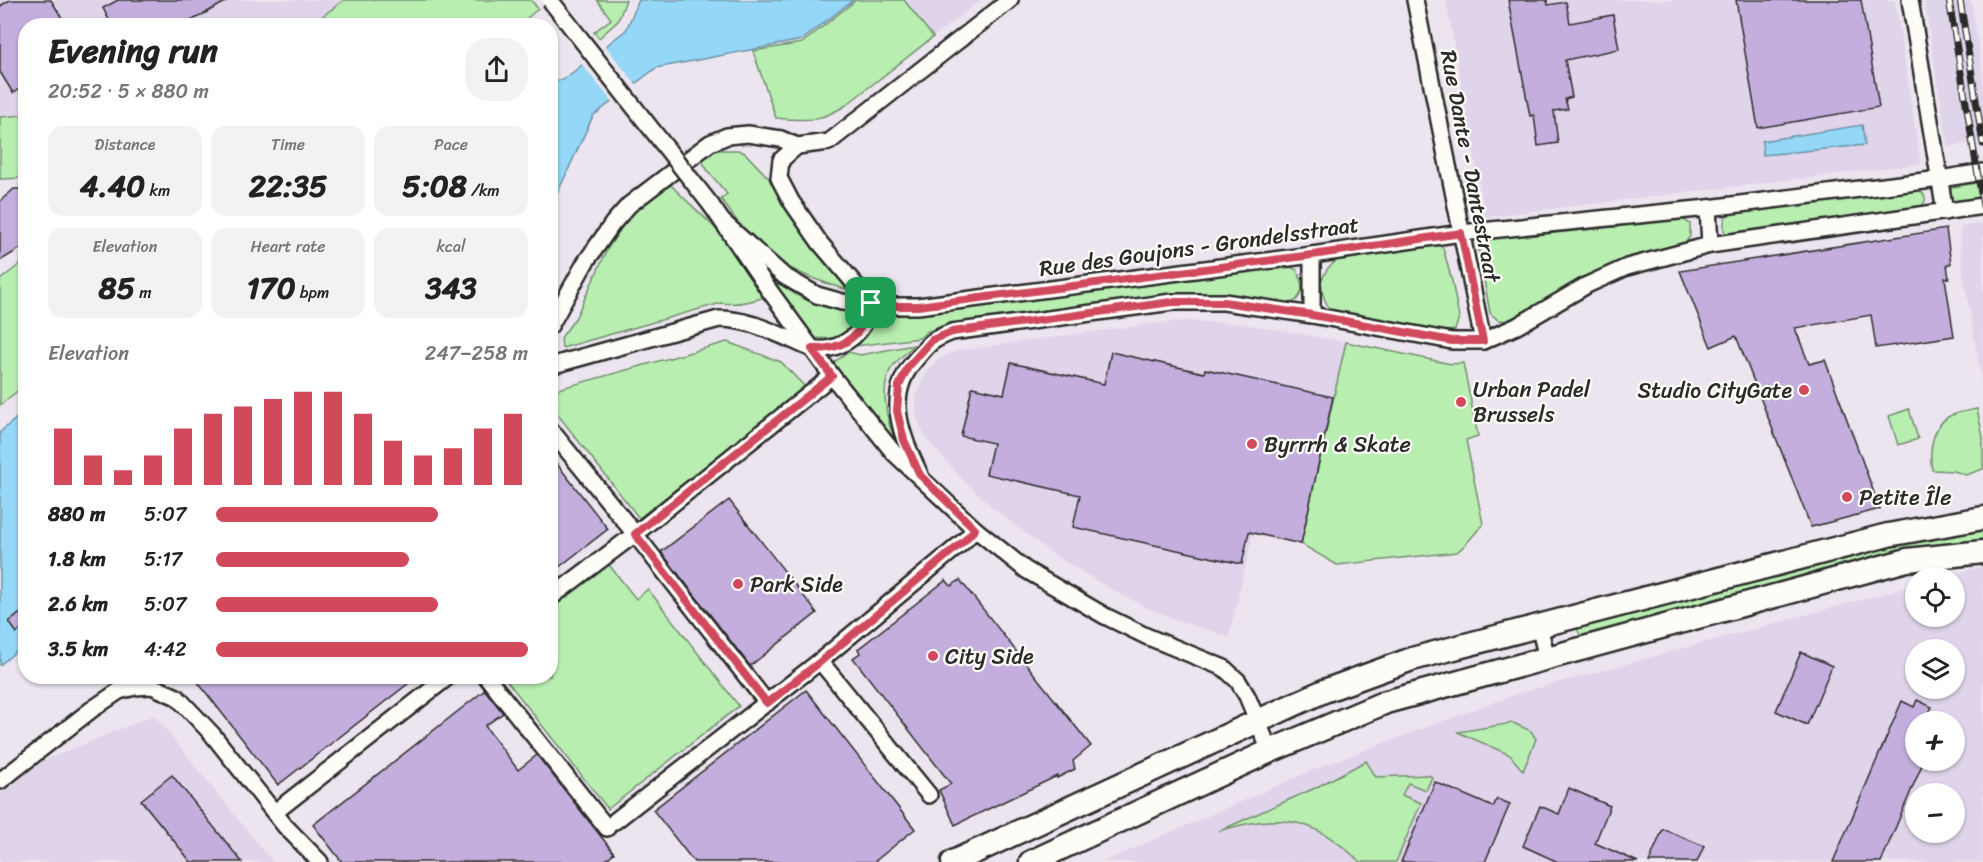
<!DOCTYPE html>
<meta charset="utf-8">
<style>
:root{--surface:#fff;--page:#f2f2f2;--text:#222;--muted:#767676;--accent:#d1495b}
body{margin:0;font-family:Sriracha,sans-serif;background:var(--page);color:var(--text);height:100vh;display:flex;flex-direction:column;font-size:22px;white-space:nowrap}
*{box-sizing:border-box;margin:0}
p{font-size:20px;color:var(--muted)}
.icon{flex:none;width:33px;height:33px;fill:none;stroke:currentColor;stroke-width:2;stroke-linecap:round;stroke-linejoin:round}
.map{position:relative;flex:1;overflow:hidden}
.side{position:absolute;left:18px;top:18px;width:540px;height:666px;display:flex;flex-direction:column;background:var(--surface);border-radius:24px;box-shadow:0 2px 4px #0004}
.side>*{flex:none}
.tools{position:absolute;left:1905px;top:567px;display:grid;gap:12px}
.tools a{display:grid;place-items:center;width:60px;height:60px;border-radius:50%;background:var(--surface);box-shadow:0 2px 4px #0004;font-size:30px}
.pin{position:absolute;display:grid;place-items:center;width:51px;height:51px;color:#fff;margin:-26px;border-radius:12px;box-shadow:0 3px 9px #0006}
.round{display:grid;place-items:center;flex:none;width:63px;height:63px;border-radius:24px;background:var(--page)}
.summary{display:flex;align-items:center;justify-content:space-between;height:102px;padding:0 30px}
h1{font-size:33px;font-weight:700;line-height:45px}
.stats{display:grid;grid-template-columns:repeat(3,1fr);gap:9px;height:102px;padding:6px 30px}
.stats div{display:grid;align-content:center;border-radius:15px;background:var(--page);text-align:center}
.stats b{font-size:30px;font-weight:700}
.stats small{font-size:16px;font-weight:400}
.stats p{font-size:16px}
.chart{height:168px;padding:12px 30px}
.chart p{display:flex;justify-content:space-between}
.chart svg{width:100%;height:108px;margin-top:6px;stroke:var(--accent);stroke-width:6}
ul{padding:0 30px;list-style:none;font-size:20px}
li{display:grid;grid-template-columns:96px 72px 1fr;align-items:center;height:45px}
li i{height:15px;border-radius:8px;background:var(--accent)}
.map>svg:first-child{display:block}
</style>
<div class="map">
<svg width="1983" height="862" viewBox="0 0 1983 862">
<rect width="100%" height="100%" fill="#ece5ef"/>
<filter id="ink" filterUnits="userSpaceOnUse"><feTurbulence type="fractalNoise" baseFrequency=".0167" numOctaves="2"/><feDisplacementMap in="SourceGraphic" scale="12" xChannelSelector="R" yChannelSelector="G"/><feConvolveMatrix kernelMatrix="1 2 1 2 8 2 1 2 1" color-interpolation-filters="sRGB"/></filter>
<g filter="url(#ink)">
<g fill="#e0d4ea" fill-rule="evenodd">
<path d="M 0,0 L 344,0 L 311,25 L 26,26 L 25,117 L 0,119 Z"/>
<path d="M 904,0 L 981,0 L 933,37 Z"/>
<path d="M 1446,0 L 1895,0 L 1921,164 L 1485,217 Z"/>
<path d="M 1924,0 L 1971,0 L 1983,74 L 1983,141 L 1948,147 Z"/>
<path d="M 1983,223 L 1983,388 L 1963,273 L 1959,232 L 1961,232 L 1961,227 Z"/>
<path d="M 1186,321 L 1244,324 L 1346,342 L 1301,544 L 1253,533 L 1229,637 L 1185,623 L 1150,609 L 1114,591 L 1055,556 L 992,507 L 964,481 L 926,439 L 916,416 L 916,396 L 926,371 L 939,359 L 955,351 L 1149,324 Z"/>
<path d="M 1983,566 L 1983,862 L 1103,862 L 1327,764 L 1516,694 L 1915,585 L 1916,616 L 1954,616 L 1954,578 L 1941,577 ZM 1916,650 L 1954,650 L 1954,688 L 1916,688 ZM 1916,722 L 1954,722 L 1954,760 L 1916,760 ZM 1916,794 L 1954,794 L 1954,832 L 1916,832 Z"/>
<path d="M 154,715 L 273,862 L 0,862 L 0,793 L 40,762 Z"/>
</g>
<g fill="#b8efb1" stroke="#728d6e" stroke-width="1.5">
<path d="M 344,0 L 531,0 L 538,9 L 519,25 L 311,25 Z"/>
<path d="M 597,0 L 626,0 L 618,21 L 599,38 L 594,32 L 611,19 Z"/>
<path d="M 856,0 L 904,0 L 933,37 L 845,106 C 818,122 807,121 776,118 L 753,51 L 802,43 Z"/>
<path d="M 25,115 L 25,178 L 0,179 L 0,117 Z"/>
<path d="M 715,150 L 738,150 L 745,153 L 776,186 L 845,283 L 845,289 C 807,278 778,266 750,237 C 739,226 731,212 721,199 L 727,194 L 708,171 L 699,156 Z"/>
<path d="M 667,181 C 702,218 746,249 765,297 C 750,302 736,305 721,303 L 562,348 L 561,338 L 576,317 L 608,248 L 633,211 Z"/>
<path d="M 1983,182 L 1983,199 L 1953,203 L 1950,199 L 1949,192 L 1952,187 Z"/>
<path d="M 1917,188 C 1930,197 1926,204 1915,212 L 1731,237 L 1724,231 C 1723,219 1725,215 1735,208 Z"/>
<path d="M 1662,217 C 1672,218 1682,216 1690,224 L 1690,236 L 1686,242 L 1676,247 L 1636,257 L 1583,280 L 1558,293 L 1510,321 L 1498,320 L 1490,313 L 1478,245 L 1482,237 Z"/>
<path d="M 1434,243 L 1443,248 L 1452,281 L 1459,317 L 1455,330 L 1442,332 L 1350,318 L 1328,307 L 1323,295 L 1321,281 L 1328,268 L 1342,256 Z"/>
<path d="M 25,260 L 25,385 L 0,405 L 0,280 Z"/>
<path d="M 1283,264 L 1297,270 C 1304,285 1305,299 1287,305 L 1236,298 L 942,326 L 926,332 L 920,338 L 855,346 C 867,337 873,330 875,315 L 913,314 Z"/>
<path d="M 780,283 C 801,303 827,307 855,313 L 857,315 C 849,336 837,340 815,338 L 775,286 Z"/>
<path d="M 727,342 L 781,362 L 806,388 L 639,518 L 551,406 L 551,391 Z"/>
<path d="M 1346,342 L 1451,364 L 1463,363 L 1478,436 L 1466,440 L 1483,524 L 1466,544 L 1457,552 L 1337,565 L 1301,544 Z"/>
<path d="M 914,345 C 907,352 899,358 893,366 C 879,384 886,422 896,441 L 833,363 L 849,352 L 860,355 Z"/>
<path d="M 1909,409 L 1918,439 L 1898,445 L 1889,416 Z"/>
<path d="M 1977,409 L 1983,437 L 1983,469 L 1966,475 L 1954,471 L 1932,470 C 1929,453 1931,428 1948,417 C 1956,412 1968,411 1977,409 Z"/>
<path d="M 1983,528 L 1983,539 L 1910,551 L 1585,638 C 1580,636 1578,633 1577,627 L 1836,554 Z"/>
<path d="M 606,561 L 636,599 L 648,589 L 739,706 L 608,809 L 504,677 L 550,676 L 551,604 Z"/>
<path d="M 1513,723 L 1531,731 L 1536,739 L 1523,771 L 1510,755 L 1458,732 Z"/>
<path d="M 1366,761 L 1376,777 L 1428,775 L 1432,777 L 1426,790 L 1408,783 L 1402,795 L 1421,803 L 1396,862 L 1360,862 C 1313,816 1280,813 1219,831 L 1313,789 Z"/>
</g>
<g fill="#94d7f6" stroke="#6a92a5" stroke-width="1.5">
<path d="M 639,0 L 853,0 L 802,40 L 656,68 L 593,116 L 551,207 L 551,81 L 563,80 L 626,30 Z"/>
<path d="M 1862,125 L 1865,145 L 1763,155 L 1762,141 Z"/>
<path d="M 25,411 L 25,644 L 0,665 L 0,432 Z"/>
</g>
<path fill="#ece5ef" d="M 604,44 L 637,86 L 614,104 L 580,62 Z"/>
<g fill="#c4aedd" stroke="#2b2b2b" stroke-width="1.5">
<path d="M 10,0 L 51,0 L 67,26 L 26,26 L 26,85 L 13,93 L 0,72 L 0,6 Z"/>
<path d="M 118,0 L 229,0 L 182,26 L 112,26 L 103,8 Z"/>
<path d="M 1508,0 L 1547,0 L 1548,5 L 1566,2 L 1570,23 L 1613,15 L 1619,49 L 1565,60 L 1572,97 L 1565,99 L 1568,109 L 1554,111 L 1558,143 L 1538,146 L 1534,115 L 1530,116 Z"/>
<path d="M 1736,0 L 1861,0 L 1879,107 L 1758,128 Z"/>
<path d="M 14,189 L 19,189 L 26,196 L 26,245 L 0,261 L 0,201 Z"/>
<path d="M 1946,229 L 1951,264 L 1947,265 L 1949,278 L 1945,278 L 1954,336 L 1876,348 L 1871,315 L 1795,328 L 1809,364 L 1825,360 L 1880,509 L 1811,527 L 1736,336 L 1711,347 L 1680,271 Z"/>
<path d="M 1111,352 L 1204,373 L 1205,369 L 1333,397 L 1301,544 L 1249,532 L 1242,564 L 1168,548 L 1073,527 L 1080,495 L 986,474 L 993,443 L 961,436 L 972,387 L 1004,394 L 1011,363 L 1104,384 Z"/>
<path d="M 550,455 L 608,529 L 550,574 Z"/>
<path d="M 729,500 L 817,613 L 750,666 L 661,552 Z"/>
<path d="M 946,580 L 951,586 L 960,580 L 1091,746 L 1073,761 L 1075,769 L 1057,778 L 1057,776 L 955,825 L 939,790 L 951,784 L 853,658 L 860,653 L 858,649 Z"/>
<path d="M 26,609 L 26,626 L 17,633 L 9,622 Z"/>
<path d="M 1801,652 L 1832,666 L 1807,725 L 1776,711 Z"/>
<path d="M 193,676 L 418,676 L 278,785 Z"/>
<path d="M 485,690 L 503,713 L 485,726 L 518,770 L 537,755 L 614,853 L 603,862 L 342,862 L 313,825 Z"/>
<path d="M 806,690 L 915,829 L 874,862 L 694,862 L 653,810 Z"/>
<path d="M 1917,700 L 1932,707 L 1929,713 L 1949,722 L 1916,722 L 1916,760 L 1924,760 L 1881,862 L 1833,862 L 1902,701 L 1914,707 Z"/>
<path d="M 172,775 L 242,862 L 191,862 L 141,800 Z"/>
<path d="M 1435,782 L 1493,807 L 1497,799 L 1510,804 L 1485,862 L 1401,862 Z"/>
<path d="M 1569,788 L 1610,806 L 1595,843 L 1638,862 L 1558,862 L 1523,846 L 1540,806 L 1559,814 Z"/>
<path d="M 1663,829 L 1704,846 L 1697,862 L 1649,862 Z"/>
</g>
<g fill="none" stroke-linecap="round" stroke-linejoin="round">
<defs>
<g id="street">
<path d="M 1415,0 L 1483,341"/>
<path d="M 1910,0 L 1945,212"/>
<path d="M 797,146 L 781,160 L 779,178 L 791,201 L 820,243 L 871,303"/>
<path d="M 711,205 L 769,290 L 832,376 L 894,453 L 975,529 L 1026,570 L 1105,616 L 1146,636 L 1224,668 L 1238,681 L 1247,696 L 1270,751"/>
<path d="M 1708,208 L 1710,245"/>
<path d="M 722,221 L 784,276 L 817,295 L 842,302 L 892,306 L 918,306 L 1312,255 L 1461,233 L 1708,208 L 1940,179 L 1983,172"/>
<path d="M 1312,255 L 1312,315"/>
<path d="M 550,326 L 585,263 L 613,223 L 629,205 L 710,143 L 727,136 L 748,134 L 781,139 L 797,146 L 829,142 L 1010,0"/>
<path d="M 550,366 L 719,319 C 745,319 766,329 790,339 C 797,342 804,346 811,348 C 830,353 853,342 863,325 C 867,319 869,311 871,303"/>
<path d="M 550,429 L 635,534 L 767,703"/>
<path d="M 920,475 C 902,436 883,396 916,359 C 930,342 932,340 952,332 L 1172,302 L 1224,302 L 1312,315 L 1452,341 L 1483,341 L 1517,326 L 1587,285 L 1627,267 L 1710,245 L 1983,206"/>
<path d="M 550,598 L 635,534 L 832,376"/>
<path d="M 1539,626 L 1547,658"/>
<path d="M 820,661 L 929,795"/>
<path d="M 486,676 L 607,828"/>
<path d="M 0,781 L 91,710 L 119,691 L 135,687 L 152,686 L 177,697 L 212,734 L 285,826 L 320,862"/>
<path d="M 275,812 L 449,676"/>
<path d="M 615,821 L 820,661 L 964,541 L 975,529"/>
</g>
<g id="primary">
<path d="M 953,862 L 1293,705 L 1324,691 L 1412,659 L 1888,535 L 1983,518"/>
<path d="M 1031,862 L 1270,751 L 1386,702 L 1907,560 L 1983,552"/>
</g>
</defs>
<use href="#street" stroke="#2b2b2b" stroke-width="20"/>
<use href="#primary" stroke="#2b2b2b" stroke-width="27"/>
<use href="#street" stroke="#fdfcf7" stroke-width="15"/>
<use href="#primary" stroke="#fdfcf7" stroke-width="22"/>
<defs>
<g id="rail">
<path d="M 1949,0 L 1983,206"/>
<path d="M 1960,0 L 1983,144"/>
</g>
</defs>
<use href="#rail" stroke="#2b2b2b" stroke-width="7"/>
<use href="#rail" stroke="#fdfcf7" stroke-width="4.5" stroke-dasharray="14" stroke-linecap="butt"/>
<defs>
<path id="street-bridge" d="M 550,0 L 711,205"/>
</defs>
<use href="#street-bridge" stroke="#2b2b2b" stroke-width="20" stroke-linecap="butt"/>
<use href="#street-bridge" stroke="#fdfcf7" stroke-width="15"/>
</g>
</g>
<g fill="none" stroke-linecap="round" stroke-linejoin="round" filter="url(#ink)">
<defs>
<path id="route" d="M 1461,233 L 1483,341 L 1452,341 L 1312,315 L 1224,302 L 1172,302 L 952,332 L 932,340 L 908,367 L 899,386 L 897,411 L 904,440 L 920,475 L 975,529 L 964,541 L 820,662 L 767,703 L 635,534 L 832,376 L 812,349 C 845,350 863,335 871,303 L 892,306 L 918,306 L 1312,255 Z"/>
</defs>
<use href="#route" stroke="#fff" stroke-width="12"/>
<use href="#route" stroke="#d1495b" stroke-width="8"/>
</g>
<g fill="#d1495b" stroke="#fdfcf7" stroke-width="2">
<circle cx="1804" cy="390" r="6"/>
<circle cx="1461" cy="402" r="6"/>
<circle cx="1252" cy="444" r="6"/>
<circle cx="1847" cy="497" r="6"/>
<circle cx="738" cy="584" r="6"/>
<circle cx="933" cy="656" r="6"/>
</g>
<g text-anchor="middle" stroke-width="4.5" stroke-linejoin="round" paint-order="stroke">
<g font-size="22" fill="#2b2b2b" stroke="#fdfcf7">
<text transform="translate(1471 166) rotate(79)" y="8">Rue Dante - Dantestraat</text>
<text transform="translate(1199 246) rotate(-8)" y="8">Rue des Goujons - Grondelsstraat</text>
</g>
<g font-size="22" fill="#2b2b2b" stroke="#fdfcf7" text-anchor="start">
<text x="1473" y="397">Urban Padel<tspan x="1473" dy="25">Brussels</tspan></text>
<text x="1792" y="398" text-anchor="end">Studio CityGate</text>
<text x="1264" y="452">Byrrrh &amp; Skate</text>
<text x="1859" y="505">Petite Île</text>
<text x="750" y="592">Park Side</text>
<text x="945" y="664">City Side</text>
</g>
</g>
</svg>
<div class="tools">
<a><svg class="icon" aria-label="locate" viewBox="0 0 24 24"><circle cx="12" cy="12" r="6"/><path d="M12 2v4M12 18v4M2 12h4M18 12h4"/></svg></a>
<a><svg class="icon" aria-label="layers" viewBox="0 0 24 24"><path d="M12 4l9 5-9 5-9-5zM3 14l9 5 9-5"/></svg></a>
<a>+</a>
<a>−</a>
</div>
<div class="pin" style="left:871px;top:303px;background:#1e9e55"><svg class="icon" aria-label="arrive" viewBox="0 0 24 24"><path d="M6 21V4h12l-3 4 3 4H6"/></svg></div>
<section class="side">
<div class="summary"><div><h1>Evening run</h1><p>20:52 · 5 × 880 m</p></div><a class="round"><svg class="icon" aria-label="share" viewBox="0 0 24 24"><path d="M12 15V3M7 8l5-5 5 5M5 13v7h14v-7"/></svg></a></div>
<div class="stats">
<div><p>Distance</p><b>4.40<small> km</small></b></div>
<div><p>Time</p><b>22:35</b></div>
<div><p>Pace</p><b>5:08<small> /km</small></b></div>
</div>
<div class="stats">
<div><p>Elevation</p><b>85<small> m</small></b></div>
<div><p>Heart rate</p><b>170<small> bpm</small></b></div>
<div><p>kcal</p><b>343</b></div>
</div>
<div class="chart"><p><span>Elevation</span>247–258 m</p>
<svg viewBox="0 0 160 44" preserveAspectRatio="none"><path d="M5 44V21M15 44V32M25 44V38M35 44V32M45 44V21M55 44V15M65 44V12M75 44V9M85 44V6M95 44V6M105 44V15M115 44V26M125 44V32M135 44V29M145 44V21M155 44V15"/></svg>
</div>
<ul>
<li><b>880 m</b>5:07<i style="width:71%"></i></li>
<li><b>1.8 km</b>5:17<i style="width:62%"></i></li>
<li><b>2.6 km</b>5:07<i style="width:71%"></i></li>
<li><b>3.5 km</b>4:42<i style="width:100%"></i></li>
</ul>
</section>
</div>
